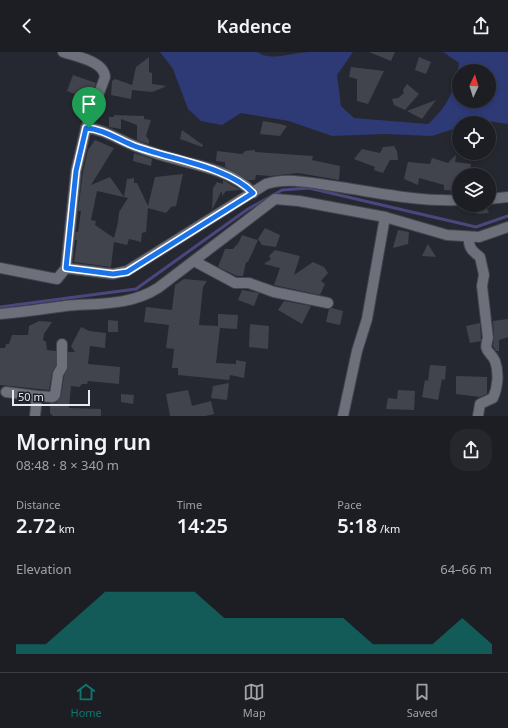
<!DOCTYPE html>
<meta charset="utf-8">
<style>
:root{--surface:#1c1e24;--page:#25272c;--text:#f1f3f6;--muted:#a0a2a6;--line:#3a3c41;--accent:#0f766e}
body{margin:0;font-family:"Noto Sans",sans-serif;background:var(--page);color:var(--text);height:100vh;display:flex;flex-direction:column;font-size:15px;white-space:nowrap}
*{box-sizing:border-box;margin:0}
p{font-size:13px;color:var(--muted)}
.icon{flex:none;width:22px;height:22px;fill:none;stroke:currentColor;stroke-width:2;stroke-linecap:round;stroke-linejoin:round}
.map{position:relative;height:364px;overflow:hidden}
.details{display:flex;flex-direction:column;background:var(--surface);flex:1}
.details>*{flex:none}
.needle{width:26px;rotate:4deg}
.tools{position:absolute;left:452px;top:12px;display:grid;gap:8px}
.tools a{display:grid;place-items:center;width:44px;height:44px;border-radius:50%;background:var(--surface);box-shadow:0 2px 6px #0003,0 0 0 1px var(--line);font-size:20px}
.scale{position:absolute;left:12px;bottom:10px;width:78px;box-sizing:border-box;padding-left:4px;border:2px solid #e7e9ef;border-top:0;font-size:11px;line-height:14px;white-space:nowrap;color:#e7e9ef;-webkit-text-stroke:3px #1c1e26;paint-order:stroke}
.pin{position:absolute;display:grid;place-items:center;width:34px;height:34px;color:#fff;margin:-41px -17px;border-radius:50% 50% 50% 0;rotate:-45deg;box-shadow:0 0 4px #0007}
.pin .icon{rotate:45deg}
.round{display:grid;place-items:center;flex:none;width:42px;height:42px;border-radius:16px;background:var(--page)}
.head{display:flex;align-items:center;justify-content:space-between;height:68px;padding:0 16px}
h1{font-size:22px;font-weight:600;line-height:30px}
.figures{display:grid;grid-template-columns:repeat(3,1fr);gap:6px;height:68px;padding:4px 16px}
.figures div{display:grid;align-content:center}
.figures b{font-size:20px;font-weight:600}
.figures small{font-size:11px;font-weight:400}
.figures p{font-size:11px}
.chart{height:112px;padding:8px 16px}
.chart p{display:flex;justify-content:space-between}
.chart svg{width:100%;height:72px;margin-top:4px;fill:var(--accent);opacity:.7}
header{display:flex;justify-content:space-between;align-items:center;height:52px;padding:0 16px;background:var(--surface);font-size:18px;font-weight:600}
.tab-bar{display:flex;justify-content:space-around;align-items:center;height:56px;border-top:1px solid var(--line);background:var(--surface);font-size:11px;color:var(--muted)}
.tab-bar a{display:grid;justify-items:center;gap:2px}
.tab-bar .on{color:var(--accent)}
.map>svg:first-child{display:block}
</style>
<header><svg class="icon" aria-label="back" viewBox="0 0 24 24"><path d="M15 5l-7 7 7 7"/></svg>Kadence<svg class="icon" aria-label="share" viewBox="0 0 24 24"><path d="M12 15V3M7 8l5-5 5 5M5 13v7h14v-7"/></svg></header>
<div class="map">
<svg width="508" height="364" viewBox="0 0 508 364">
<rect width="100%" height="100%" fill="#252830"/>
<path fill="#2d3a76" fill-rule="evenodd" d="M 160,0 L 257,0 C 271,10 293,0 309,0 C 323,0 338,0 353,0 L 337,23 L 341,54 L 354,66 L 428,72 C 448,55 455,37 459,11 L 443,0 L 508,0 L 508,72 L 481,68 L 472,71 L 459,71 L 459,75 L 432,84 L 385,82 L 332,84 L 289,69 L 241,61 L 222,73 L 201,69 L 188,57 L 173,17 ZM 459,19 L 489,19 L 489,49 L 459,49 Z"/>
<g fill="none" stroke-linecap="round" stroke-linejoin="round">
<path stroke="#4c467e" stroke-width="3" d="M 0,255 L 136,237 L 248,157 L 282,138 L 309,136 L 476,175 L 508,164"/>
</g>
<g fill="#41444d" fill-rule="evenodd">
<path d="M 369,0 L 395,0 L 391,9 Z"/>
<path d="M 149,5 L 149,20 L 152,21 L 152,32 L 167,34 L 152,40 L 132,38 L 131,47 L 111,43 L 112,29 L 115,27 L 132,33 L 136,15 Z"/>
<path d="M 419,5 L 431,10 L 426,22 L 415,18 Z"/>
<path d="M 351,15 L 384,19 L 368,52 L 357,49 L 357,27 L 349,25 Z"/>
<path d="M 73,23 L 96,31 L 90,48 L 67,39 Z"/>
<path d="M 407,32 L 419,42 L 405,58 L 394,53 L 392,47 L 398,46 L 404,41 L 403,38 Z"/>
<path d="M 436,48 L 422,67 L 407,59 Z"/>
<path d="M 114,63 L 144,64 L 144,67 L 151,68 L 146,84 L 149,88 L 149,92 L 137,88 L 137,73 L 121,67 L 121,77 L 109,75 L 109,65 L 114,65 Z"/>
<path d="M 263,69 L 280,72 L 287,74 L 280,84 L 260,82 Z"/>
<path d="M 182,78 L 203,93 L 202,95 L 180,87 Z"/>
<path d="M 95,88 L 114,96 L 91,133 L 110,125 L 124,145 L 127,127 L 134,126 L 134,131 L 137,131 L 148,154 L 155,125 L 183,122 L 176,154 L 171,155 L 166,161 L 148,156 L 146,180 L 142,181 L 141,190 L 129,187 L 127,193 L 114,190 L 111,215 L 74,210 L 77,188 L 75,188 L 76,180 L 78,180 L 81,159 L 78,159 L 83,120 L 88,98 ZM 97,139 L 128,146 L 119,160 L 118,170 L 114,186 L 95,173 L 96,169 L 91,168 Z"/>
<path d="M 394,94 L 397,99 L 398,108 L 390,108 L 383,121 L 374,118 L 375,115 L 354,107 L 362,97 L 380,101 L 383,95 Z"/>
<path d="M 255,98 L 255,100 L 313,104 L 312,108 L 340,114 L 339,128 L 298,121 L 271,124 L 256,123 L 255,128 L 248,128 L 225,115 L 225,110 L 216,109 L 217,99 L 242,102 L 245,99 Z"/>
<path d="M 134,101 L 152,107 L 151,114 L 133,109 Z"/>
<path d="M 456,103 L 455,110 L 471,112 L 469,123 L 459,123 L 459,139 L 444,138 L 444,133 L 419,126 L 418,133 L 404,127 L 408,110 L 430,112 L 432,106 L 448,111 Z"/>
<path d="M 223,128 L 240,138 L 226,139 L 222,144 L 222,140 L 221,140 L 212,158 L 213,136 L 217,130 L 223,132 Z"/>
<path d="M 476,153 L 485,153 L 489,161 L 477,162 Z"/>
<path d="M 265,176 L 280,183 L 276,195 L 262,193 L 258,187 Z"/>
<path d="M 398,178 L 409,180 L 408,192 L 393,196 Z"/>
<path d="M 242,183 L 258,188 L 248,210 L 246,210 L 243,224 L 237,224 L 218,215 L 225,197 L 233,197 L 239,190 Z"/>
<path d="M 428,192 L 436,205 L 422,204 Z"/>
<path d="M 275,198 L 300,204 L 294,223 L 313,210 L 324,215 L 328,221 L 321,229 L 325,232 L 320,243 L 274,233 L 280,216 L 264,212 L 271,207 L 269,204 Z"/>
<path d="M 184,227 L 207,229 L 203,235 L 199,273 L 218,274 L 218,262 L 238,263 L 237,277 L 220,276 L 216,311 L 236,312 L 236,308 L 246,310 L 244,326 L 230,323 L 229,328 L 178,323 L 178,316 L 172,316 L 174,297 L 166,296 L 169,273 L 144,270 L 146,255 L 172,258 L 175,233 Z"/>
<path d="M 242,238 L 259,241 L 254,254 L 238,248 Z"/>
<path d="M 284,249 L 311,254 L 302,272 L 278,258 Z"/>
<path d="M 332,256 L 343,259 L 340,273 L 326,270 L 329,257 Z"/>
<path d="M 508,267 L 508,285 L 499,288 L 499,299 L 496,299 L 493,294 L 494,285 L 493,269 Z"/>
<path d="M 108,268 L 118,269 L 118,280 L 108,280 Z"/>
<path d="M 39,269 L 52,270 L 44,282 L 43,288 L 46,290 L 47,298 L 56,299 L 56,313 L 52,321 L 49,338 L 0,333 L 0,296 L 5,296 L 6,292 L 9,292 L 12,283 L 28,283 L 29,274 Z"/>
<path d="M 480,271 L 481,289 L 470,291 L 466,274 Z"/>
<path d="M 250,272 L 269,274 L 268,297 L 249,295 Z"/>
<path d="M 81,275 L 89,279 L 106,281 L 105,296 L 90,294 L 88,312 L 120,315 L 119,332 L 88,329 L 87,332 L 82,332 L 79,335 L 71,334 L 69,356 L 101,357 L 101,364 L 53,364 L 50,361 L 50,351 L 56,351 L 61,344 L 64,324 L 68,315 L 68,300 L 75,300 L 71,294 Z"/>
<path d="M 430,313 L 446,314 L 445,328 L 442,327 L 438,348 L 422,345 L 425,328 L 428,329 Z"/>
<path d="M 456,324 L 487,325 L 487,342 L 480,345 L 456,342 Z"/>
<path d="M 229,331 L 227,348 L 211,346 L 213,334 Z"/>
<path d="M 188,338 L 192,354 L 211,349 L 214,362 L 205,364 L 170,364 L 166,342 Z"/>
<path d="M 398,338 L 415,339 L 414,358 L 386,357 L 388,346 L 397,347 Z"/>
<path d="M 121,342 L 134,343 L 133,352 L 121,350 Z"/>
</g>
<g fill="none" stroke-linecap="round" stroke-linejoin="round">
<defs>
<g id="street">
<path d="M 86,76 C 104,77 119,88 135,94 C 148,99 162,104 176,107 C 202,115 233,119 253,141"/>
<path d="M 489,147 L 508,145"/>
<path d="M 469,185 C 468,195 472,199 480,205 L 484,223 L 482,234 L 488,286 C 483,301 490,298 495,309 C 499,320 498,335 493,346 L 480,352 L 478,364"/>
<path d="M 194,209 L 235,231 L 249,231 L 274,240 L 328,251"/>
<path d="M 0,216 L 57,227 L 66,216 L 76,119 L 86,76 L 105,25 C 104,9 75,4 63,0"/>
<path d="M 66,216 L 113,222 L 127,219 L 266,132 C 287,125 312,131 333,134 C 375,140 417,150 459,148"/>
<path d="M 0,262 C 22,260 43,257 65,254 C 97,251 130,254 158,236 L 275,147 L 299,149 L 385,165 L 447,183 L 479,185 L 508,175"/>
<path d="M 6,340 L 37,344"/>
<path d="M 35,364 L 37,344 L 53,345 L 55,343 L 58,322 L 62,315 L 62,292"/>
<path d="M 343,364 L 357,299 L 367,267 L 385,165"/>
</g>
</defs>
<use href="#street" stroke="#42454c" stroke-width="12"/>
<use href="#street" stroke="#6d707a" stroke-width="10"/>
</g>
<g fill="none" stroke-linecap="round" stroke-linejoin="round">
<defs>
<path id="route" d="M 86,76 C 103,77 117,87 132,93 C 167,107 228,114 253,141 L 127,220 L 113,222 L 66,216 L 76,119 Z"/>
</defs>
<use href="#route" stroke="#fff" stroke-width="8"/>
<use href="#route" stroke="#1a73e8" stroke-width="5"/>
</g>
</svg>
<div class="tools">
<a><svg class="needle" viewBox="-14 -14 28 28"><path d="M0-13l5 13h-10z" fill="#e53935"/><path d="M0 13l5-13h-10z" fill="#a0a2a6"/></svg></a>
<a><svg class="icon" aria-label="locate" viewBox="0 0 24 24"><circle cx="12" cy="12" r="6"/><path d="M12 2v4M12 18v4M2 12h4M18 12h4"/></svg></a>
<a><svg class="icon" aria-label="layers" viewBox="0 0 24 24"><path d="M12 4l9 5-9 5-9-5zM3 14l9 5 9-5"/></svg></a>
</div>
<div class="scale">50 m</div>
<div class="pin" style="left:89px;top:76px;background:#1e9e55"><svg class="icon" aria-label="arrive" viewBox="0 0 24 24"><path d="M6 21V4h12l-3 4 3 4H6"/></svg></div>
</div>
<section class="details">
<div class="head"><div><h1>Morning run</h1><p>08:48 · 8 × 340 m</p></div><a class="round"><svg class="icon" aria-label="share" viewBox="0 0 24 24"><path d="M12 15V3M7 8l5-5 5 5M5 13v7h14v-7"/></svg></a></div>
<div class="figures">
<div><p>Distance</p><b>2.72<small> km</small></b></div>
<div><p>Time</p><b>14:25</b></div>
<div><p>Pace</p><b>5:18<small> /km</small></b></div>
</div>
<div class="chart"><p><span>Elevation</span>64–66 m</p>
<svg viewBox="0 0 160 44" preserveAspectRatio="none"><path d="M0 44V38L10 38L20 22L30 6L40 6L50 6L60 6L70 22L80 22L90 22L100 22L110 22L120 38L130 38L140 38L150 22L160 38V44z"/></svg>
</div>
</section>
<nav class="tab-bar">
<a class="on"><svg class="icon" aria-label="home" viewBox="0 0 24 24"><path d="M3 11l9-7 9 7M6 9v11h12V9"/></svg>Home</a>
<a><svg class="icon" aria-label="map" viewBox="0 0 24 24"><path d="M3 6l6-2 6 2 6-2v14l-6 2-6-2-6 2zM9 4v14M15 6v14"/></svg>Map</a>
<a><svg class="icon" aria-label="saved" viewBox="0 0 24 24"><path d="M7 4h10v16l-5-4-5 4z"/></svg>Saved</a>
</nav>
